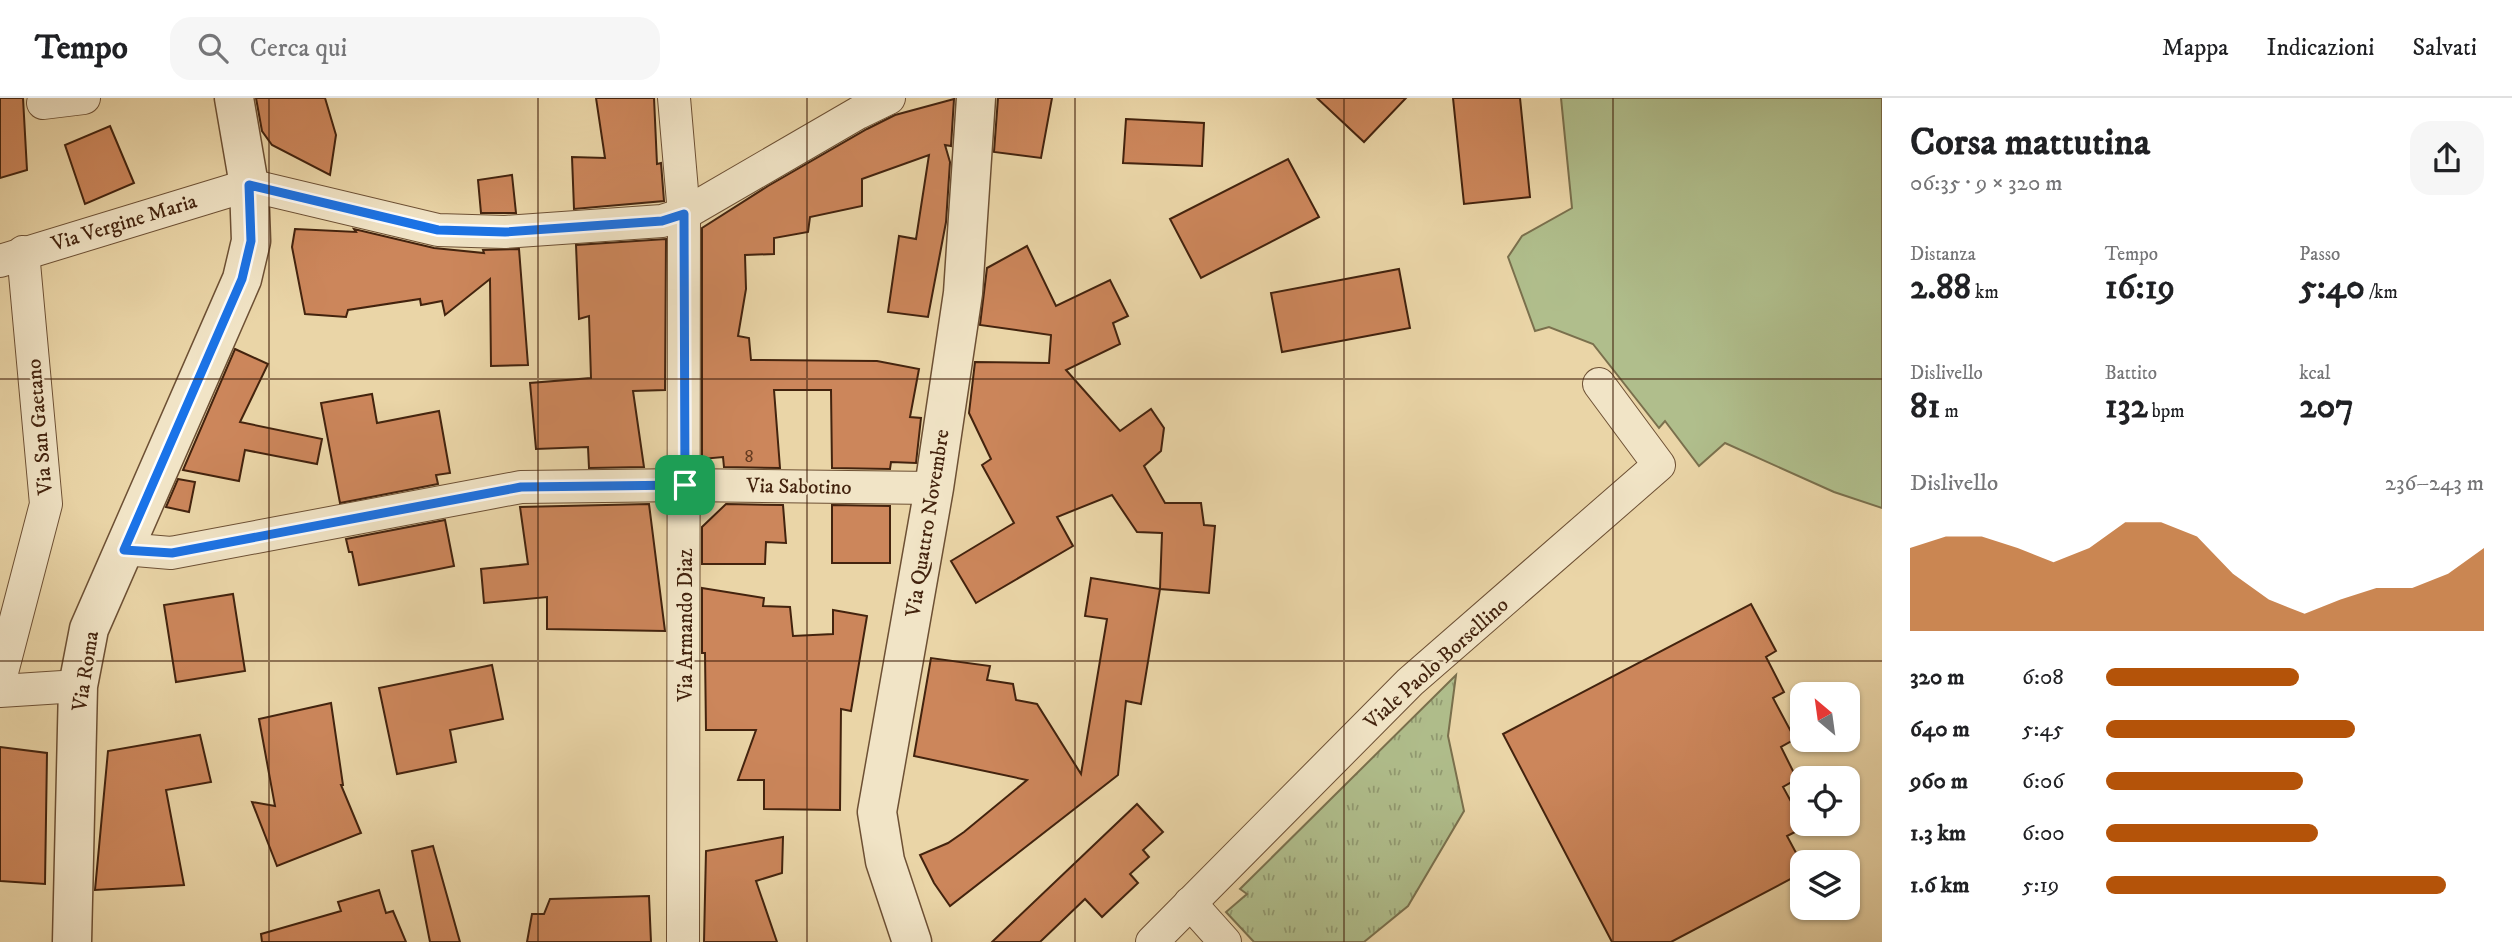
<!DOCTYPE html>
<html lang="it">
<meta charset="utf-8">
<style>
:root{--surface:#fff;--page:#f6f6f6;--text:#202124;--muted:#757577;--line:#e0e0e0;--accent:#b45309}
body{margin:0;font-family:"IM FELL DW Pica",serif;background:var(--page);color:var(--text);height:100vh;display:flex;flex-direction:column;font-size:26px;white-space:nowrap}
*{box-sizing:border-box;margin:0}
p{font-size:23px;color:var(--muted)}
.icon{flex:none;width:38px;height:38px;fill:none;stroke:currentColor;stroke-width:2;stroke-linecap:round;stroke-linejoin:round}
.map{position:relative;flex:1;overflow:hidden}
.panel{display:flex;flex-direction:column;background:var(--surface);width:630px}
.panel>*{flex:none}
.needle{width:46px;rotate:331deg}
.fabs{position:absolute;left:1790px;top:584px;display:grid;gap:14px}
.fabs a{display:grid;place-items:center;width:70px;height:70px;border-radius:14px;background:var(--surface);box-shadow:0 2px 5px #0004;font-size:35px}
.pin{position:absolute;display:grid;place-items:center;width:60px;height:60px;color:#fff;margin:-30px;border-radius:14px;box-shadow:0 4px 10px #0006}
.round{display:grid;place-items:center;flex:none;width:74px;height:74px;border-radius:21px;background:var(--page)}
.head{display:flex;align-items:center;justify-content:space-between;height:119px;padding:0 28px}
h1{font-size:38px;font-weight:800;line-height:52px}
.figures{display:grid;grid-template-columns:repeat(3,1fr);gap:10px;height:119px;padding:7px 28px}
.figures div{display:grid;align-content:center}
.figures b{font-size:35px;font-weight:800}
.figures small{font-size:19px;font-weight:400}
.figures p{font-size:19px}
.chart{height:196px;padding:14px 28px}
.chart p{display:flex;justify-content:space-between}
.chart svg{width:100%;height:126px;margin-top:7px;fill:var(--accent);opacity:.7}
ul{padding:0 28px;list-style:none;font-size:23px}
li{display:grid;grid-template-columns:112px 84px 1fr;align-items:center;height:52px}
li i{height:18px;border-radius:9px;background:var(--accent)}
header{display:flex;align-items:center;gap:42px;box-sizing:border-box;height:98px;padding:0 35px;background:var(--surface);border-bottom:2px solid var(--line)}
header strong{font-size:33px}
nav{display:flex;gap:38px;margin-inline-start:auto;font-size:24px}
.search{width:490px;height:63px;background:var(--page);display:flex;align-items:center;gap:18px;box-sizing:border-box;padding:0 24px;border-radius:21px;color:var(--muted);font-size:26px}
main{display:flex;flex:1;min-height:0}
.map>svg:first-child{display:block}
</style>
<header>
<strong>Tempo</strong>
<div class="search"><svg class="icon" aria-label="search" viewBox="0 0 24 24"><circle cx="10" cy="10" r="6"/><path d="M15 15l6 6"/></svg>Cerca qui</div>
<nav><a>Mappa</a><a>Indicazioni</a><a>Salvati</a></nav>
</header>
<main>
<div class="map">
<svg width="1882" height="844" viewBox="0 0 1882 844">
<defs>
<pattern id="park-tufts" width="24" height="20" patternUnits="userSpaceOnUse" patternTransform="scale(1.75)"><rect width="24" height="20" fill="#b0be8c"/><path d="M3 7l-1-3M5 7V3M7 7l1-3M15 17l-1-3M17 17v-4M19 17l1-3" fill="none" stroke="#919a71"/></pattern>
</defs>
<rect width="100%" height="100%" fill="#ead5a7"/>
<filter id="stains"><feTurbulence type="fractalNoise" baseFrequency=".00286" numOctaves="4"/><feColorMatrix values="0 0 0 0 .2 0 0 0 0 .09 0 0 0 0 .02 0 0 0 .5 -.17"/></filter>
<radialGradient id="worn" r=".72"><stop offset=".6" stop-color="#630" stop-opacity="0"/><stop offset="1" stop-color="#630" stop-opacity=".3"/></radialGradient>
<path fill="#b0be8c" stroke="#7a704d" stroke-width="2" d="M 1561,0 L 1882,0 L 1882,410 L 1834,394 L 1725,345 L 1699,368 L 1665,323 L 1659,330 L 1593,246 L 1549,229 L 1535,233 L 1508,159 L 1522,138 L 1572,110 Z"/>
<path fill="url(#park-tufts)" stroke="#7a704d" stroke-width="2" d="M 1456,577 L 1448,638 L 1464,713 L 1408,808 L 1364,844 L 1254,844 L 1226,814 L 1247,796 L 1240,791 Z"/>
<g fill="#cc865b" stroke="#43230e" stroke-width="2">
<path d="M 0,0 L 23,0 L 27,72 L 0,80 Z"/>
<path d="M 256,0 L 325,0 L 336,37 L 330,77 L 272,47 L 262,33 Z"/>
<path d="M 596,0 L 654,0 L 657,66 L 661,65 L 664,103 L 574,111 L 572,59 L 605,60 Z"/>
<path d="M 998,0 L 1052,0 L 1041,60 L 994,54 Z"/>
<path d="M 1317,0 L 1406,0 L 1364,44 Z"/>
<path d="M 1453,0 L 1520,0 L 1530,99 L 1464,106 Z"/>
<path d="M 954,1 L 951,48 L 945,47 L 950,64 L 946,124 L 928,219 L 888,214 L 899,138 L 916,141 L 929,57 L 862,81 L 862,108 L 810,119 L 808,134 L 774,140 L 774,156 L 745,157 L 746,191 L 738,238 L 749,240 L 751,262 L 877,263 L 919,271 L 910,319 L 921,320 L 916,365 L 891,364 L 890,371 L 832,370 L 831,292 L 774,292 L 780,370 L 724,369 L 723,359 L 702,361 L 702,130 L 768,88 L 867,31 L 895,17 Z"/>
<path d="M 1126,21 L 1204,25 L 1202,68 L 1123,65 Z"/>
<path d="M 110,28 L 134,85 L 85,106 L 65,47 Z"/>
<path d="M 1288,61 L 1319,119 L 1201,180 L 1170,121 Z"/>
<path d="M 512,77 L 516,115 L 481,115 L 478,82 Z"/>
<path d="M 295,131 L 356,134 L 354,131 L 434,150 L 484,155 L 483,152 L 519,151 L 528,267 L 491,268 L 490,181 L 445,217 L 442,203 L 421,207 L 420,201 L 348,212 L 346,219 L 305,216 L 292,149 Z"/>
<path d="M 666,141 L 665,292 L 633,293 L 644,369 L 589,370 L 588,349 L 536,351 L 530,285 L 591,280 L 589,218 L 579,221 L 576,147 Z"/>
<path d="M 1027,148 L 1056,208 L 1110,182 L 1128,218 L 1113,225 L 1120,246 L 1066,272 L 1120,333 L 1151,311 L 1164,330 L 1161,353 L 1144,368 L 1165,405 L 1201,405 L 1204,427 L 1215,428 L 1209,495 L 1160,491 L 1162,435 L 1137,434 L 1112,397 L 1057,419 L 1073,448 L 976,505 L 951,463 L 1014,425 L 982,367 L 991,361 L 969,315 L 975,264 L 1049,265 L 1051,237 L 980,227 L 987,170 Z"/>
<path d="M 1399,171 L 1410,230 L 1282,254 L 1271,195 Z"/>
<path d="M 235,251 L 268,266 L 240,324 L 322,341 L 317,366 L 245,352 L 239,383 L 183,372 Z"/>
<path d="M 372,296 L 377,325 L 439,313 L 450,375 L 436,377 L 438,386 L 340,405 L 321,305 Z"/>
<path d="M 178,381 L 195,384 L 189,414 L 166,409 Z"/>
<path d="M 649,406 L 665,533 L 547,531 L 547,499 L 484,505 L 481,471 L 528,466 L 520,409 Z"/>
<path d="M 726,406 L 783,407 L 786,445 L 766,444 L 765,466 L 702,466 L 702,429 Z"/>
<path d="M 832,407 L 890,408 L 890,465 L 832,465 Z"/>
<path d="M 445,422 L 454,468 L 359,487 L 352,454 L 349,454 L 346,441 Z"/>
<path d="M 1091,480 L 1160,491 L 1141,606 L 1126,603 L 1118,677 L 950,808 L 934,785 L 920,757 L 948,745 L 964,734 L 1027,682 L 914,658 L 931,560 L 990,568 L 987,582 L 1013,586 L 1016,602 L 1037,606 L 1081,676 L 1107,521 L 1085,518 Z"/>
<path d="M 702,490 L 764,500 L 763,508 L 790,509 L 793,538 L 833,536 L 833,512 L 867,518 L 851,613 L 841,611 L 840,712 L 764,711 L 764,682 L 738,682 L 756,632 L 706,632 L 705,555 L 702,555 Z"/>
<path d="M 233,496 L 245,573 L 176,584 L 164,507 Z"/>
<path d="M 1751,506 L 1776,553 L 1766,559 L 1784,594 L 1773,600 L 1795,641 L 1781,649 L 1797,681 L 1783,689 L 1805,729 L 1787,738 L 1802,766 L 1802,775 L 1671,844 L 1612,844 L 1503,636 Z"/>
<path d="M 492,567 L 503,621 L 450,632 L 456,664 L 397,676 L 379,590 Z"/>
<path d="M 331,605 L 343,687 L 341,687 L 361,735 L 277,768 L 252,704 L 275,708 L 259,621 Z"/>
<path d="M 200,637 L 211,684 L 166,692 L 184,787 L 95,792 L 108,653 Z"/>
<path d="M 0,649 L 47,655 L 45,786 L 0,783 Z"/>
<path d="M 1137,706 L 1163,734 L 1143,752 L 1149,759 L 1130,776 L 1138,785 L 1102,819 L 1085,801 L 1040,844 L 992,844 Z"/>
<path d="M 783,739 L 782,775 L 756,783 L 777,844 L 704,844 L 706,753 Z"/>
<path d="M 433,748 L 460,844 L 430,844 L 412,753 Z"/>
<path d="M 379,792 L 386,815 L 393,813 L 406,844 L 262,844 L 261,836 L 341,813 L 338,804 Z"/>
<path d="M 649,798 L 651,844 L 527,844 L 532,816 L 544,816 L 550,801 Z"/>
</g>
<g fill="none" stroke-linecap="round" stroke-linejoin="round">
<defs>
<g id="minor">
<path d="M 674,0 L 684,116 L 683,844"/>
<path d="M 43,5 L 84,0"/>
<path d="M 0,163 L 249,87 L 438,132 L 505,134 L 662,123 L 684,116 L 858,15 L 889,0"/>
<path d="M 124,451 L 171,455 L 521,389 L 685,387 L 934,390"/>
<path d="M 0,582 L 46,406 L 23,154"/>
<path d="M 0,593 L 78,588"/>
<path d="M 1190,805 L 1225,844"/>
<path d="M 1152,844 L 1410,584 L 1659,367 L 1599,286"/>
</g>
<g id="tertiary">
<path d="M 72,844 L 78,588 L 89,531 L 242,181 L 251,143 L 249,87 L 234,0"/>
<path d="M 912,844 L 885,763 L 877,714 L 934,390 L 963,195 L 976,0"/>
</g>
</defs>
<use href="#minor" stroke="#6d5034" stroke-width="34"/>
<use href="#tertiary" stroke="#6d5034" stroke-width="41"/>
<use href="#minor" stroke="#f1e4c6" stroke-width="32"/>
<use href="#tertiary" stroke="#f1e4c6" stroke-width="38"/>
</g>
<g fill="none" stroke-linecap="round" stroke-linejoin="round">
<defs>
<path id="route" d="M 249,87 L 438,132 L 505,134 L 662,123 L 684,116 L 685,387 L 521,389 L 172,455 L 124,452 L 242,181 L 251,143 Z"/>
</defs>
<use href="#route" stroke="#fff" stroke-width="14"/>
<use href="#route" stroke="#1a73e8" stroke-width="9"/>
</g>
<path fill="none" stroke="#43230e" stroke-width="2" stroke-opacity="0.55" d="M 269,0 L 269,844M 538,0 L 538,844M 807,0 L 807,844M 1075,0 L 1075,844M 1344,0 L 1344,844M 1613,0 L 1613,844M 0,281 L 1882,281M 0,563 L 1882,563"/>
<g text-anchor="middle" stroke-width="5" stroke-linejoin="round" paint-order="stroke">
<g font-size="18" fill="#653c21">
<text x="749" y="364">8</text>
</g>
<g font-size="21" fill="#43230e" stroke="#f1e4c6">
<text transform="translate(124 124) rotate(-17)" y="7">Via Vergine Maria</text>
<text transform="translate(39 329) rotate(-95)" y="7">Via San Gaetano</text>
<text transform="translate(799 388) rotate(1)" y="7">Via Sabotino</text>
<text transform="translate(927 425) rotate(-81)" y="7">Via Quattro Novembre</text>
<text transform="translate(685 527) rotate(-90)" y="7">Via Armando Diaz</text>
<text transform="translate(1436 565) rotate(-42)" y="7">Viale Paolo Borsellino</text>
<text transform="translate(85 573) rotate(-81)" y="7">Via Roma</text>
</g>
</g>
<rect width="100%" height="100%" filter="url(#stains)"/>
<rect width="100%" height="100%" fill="url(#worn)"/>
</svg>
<div class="fabs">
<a><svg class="needle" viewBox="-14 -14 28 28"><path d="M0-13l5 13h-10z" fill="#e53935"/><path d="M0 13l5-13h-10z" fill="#757577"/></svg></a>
<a><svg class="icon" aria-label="locate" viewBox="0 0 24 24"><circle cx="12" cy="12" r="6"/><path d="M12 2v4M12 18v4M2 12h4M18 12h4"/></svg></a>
<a><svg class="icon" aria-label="layers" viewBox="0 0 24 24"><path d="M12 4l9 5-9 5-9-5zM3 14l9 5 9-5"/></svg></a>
</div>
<div class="pin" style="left:685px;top:387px;background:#1e9e55"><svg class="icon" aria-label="arrive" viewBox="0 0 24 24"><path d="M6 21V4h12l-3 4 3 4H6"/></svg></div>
</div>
<section class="panel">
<div class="head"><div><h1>Corsa mattutina</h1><p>06:35 · 9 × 320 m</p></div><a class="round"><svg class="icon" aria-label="share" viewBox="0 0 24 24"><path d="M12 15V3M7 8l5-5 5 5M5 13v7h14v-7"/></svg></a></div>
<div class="figures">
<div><p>Distanza</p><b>2.88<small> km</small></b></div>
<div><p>Tempo</p><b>16:19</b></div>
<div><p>Passo</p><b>5:40<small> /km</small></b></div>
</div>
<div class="figures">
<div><p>Dislivello</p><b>81<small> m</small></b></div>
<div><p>Battito</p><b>132<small> bpm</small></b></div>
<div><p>kcal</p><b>207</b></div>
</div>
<div class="chart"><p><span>Dislivello</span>236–243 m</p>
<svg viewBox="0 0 160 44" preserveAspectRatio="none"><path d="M0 44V15L10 11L20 11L30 15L40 20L50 15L60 6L70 6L80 11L90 24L100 33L110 38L120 33L130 29L140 29L150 24L160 15V44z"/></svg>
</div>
<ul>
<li><b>320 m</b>6:08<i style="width:51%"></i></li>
<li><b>640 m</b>5:45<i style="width:66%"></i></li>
<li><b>960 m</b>6:06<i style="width:52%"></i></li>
<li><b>1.3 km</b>6:00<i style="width:56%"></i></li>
<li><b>1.6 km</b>5:19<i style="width:90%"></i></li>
</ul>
</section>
</main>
